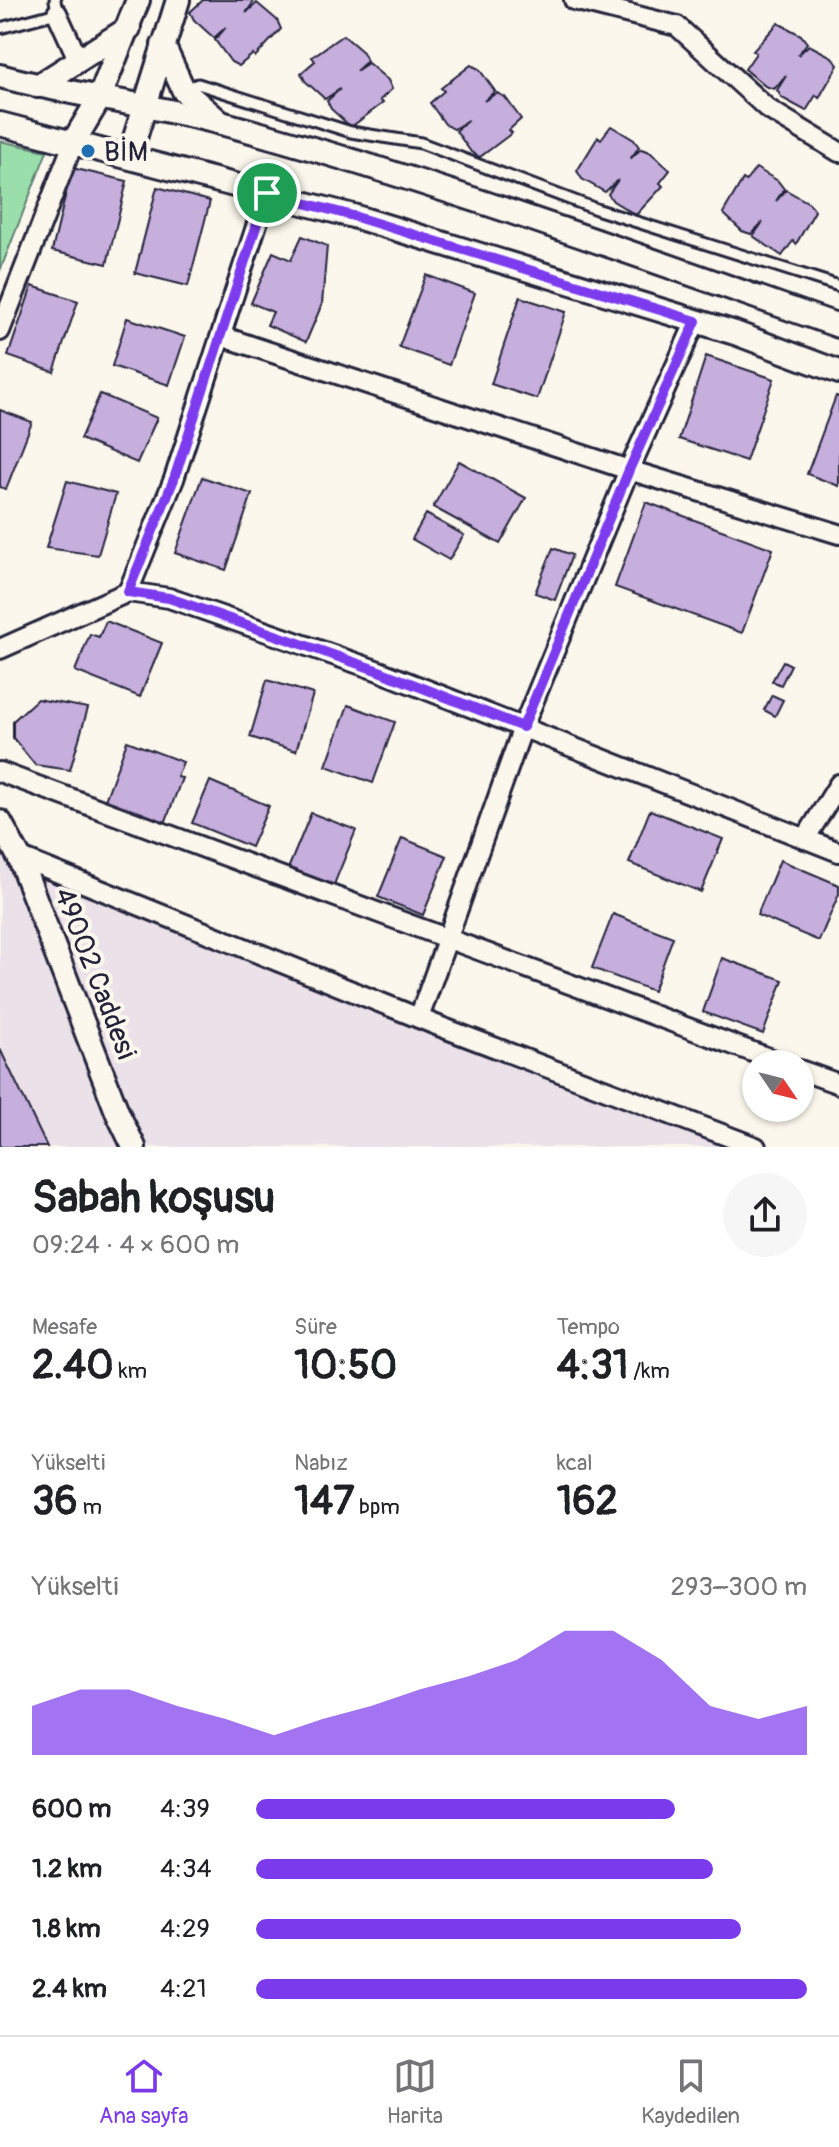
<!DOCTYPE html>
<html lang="tr">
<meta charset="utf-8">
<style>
:root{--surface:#fff;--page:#f6f6f6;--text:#202124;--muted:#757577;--line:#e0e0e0;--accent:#7c3aed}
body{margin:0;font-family:Pangolin,sans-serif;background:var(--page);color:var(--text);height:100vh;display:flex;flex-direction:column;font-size:30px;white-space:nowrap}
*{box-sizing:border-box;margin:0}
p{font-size:26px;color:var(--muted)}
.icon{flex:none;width:44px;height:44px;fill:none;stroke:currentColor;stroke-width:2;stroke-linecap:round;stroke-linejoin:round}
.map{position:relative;height:1147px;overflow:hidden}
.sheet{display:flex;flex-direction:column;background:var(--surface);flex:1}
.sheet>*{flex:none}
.needle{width:52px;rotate:125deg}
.controls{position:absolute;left:742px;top:1050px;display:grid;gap:16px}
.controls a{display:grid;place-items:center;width:72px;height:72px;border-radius:50%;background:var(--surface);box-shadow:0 2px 6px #0004;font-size:40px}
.pin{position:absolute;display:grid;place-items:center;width:68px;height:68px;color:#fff;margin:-34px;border:4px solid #fff;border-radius:50%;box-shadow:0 2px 8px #0007}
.round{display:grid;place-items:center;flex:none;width:84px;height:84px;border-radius:42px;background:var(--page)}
.head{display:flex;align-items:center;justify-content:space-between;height:136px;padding:0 32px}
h1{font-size:44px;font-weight:800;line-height:60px}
.figures{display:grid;grid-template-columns:repeat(3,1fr);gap:12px;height:136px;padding:8px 32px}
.figures div{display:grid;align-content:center}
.figures b{font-size:40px;font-weight:800}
.figures small{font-size:22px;font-weight:400}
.figures p{font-size:22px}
.chart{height:224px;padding:16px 32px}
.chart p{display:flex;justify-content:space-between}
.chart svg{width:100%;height:144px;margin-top:8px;fill:var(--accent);opacity:.7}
ul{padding:0 32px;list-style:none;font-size:26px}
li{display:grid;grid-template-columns:128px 96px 1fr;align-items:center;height:60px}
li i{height:20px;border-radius:10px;background:var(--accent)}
.menu{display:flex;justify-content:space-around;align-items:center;height:112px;border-top:2px solid var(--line);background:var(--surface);font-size:22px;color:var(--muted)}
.menu a{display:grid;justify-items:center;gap:4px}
.menu .on{color:var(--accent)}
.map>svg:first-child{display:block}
</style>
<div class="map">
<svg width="839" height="1147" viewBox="0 0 839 1147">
<rect width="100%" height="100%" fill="#fbf7ec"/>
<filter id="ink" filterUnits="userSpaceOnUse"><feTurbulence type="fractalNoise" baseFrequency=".0125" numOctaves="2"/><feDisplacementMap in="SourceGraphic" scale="16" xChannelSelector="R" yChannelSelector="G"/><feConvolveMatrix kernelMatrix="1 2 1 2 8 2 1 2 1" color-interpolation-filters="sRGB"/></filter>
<g filter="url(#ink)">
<path fill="#ebe1e8" d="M 0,818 L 15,849 L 748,1147 L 0,1147 Z"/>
<path fill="#9adfab" stroke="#5e8073" stroke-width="2" d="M 0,141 L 47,151 L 0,271 Z"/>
<g fill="#c6aedd" stroke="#22223b" stroke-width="2">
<path d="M 203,0 L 255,0 L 246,13 L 257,3 L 277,20 L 281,29 L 255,57 L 253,54 L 239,66 L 231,62 L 215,40 L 226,27 L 214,38 L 194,20 L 190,12 Z"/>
<path d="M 778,23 L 801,35 L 807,43 L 798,55 L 809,45 L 832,57 L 838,65 L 819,98 L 816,95 L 806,111 L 782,98 L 777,90 L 786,76 L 774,89 L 765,86 L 745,69 L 756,53 L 753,51 Z"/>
<path d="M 343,35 L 363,52 L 367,61 L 356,71 L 368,63 L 388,80 L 392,89 L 380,100 L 383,103 L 351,127 L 331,109 L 327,101 L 340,89 L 325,99 L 305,81 L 301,73 L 315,61 L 312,57 Z"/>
<path d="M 471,65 L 479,69 L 495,91 L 484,101 L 497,93 L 505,97 L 521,119 L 509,130 L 512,133 L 480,157 L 471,152 L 456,131 L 468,120 L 454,129 L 445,124 L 430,103 L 444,91 L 441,88 Z"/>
<path d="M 611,126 L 634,140 L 639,147 L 630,159 L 641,149 L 650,152 L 670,170 L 660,183 L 663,186 L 636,215 L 613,201 L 608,194 L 618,180 L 605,192 L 582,179 L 577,171 L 598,137 L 601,139 Z"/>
<path d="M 72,168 L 127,181 L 107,264 L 52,251 Z"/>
<path d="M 756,168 L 778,181 L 784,189 L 776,201 L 786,190 L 809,203 L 815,211 L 796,244 L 793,241 L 782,256 L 753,236 L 763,222 L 751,234 L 742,231 L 723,213 L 743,179 L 746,181 Z"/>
<path d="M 157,187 L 210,201 L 188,286 L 135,273 Z"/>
<path d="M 302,236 L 327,246 L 322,304 L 306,342 L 267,325 L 273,312 L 251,303 L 273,252 L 291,260 Z"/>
<path d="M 426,275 L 475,293 L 449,365 L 399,347 Z"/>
<path d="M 32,286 L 78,301 L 54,372 L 8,356 Z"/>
<path d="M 520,297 L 566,312 L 537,399 L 491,384 Z"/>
<path d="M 127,318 L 185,337 L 169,385 L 112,366 Z"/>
<path d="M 706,356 L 774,379 L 746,461 L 679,439 Z"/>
<path d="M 100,394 L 157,418 L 137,463 L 80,439 Z"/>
<path d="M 836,396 L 839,397 L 839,486 L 807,474 Z"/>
<path d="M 0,410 L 32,422 L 6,489 L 0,487 Z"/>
<path d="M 459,461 L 526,498 L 500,544 L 433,507 Z"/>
<path d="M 202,477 L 252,494 L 226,570 L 175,553 Z"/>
<path d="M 67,481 L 116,494 L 98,555 L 46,548 Z"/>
<path d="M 646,502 L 773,549 L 742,633 L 615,587 Z"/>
<path d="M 426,514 L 464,535 L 449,560 L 412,539 Z"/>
<path d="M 553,548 L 572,555 L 555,600 L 535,593 Z"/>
<path d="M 106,621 L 162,643 L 140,697 L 75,671 L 90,634 L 99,637 Z"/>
<path d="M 783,661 L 791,665 L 781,685 L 772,681 Z"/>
<path d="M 267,680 L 313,694 L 296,751 L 250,737 Z"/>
<path d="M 772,695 L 783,700 L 775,716 L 764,710 Z"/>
<path d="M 37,699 L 88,708 L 70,770 L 35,765 L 13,738 L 13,721 Z"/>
<path d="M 348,705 L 395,722 L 373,783 L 326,766 Z"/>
<path d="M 127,741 L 183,762 L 177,777 L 182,778 L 164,826 L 104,803 Z"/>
<path d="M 210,781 L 269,806 L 251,847 L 192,823 Z"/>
<path d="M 650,810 L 723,839 L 701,892 L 629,863 Z"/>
<path d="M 311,813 L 356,830 L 333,887 L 288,869 Z"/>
<path d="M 402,838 L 447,856 L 423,915 L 378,897 Z"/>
<path d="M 780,860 L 839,885 L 839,894 L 819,941 L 757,915 Z"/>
<path d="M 613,914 L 673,937 L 653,991 L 592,968 Z"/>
<path d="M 722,958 L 783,980 L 763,1034 L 703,1012 Z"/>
<path d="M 0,1049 L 47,1147 L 0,1147 Z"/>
</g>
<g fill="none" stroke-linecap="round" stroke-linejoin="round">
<defs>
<g id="service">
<path d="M 0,28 L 57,13 L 55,0"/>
<path d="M 184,90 L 198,84 L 351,132 L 421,143 L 596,209 L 839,286"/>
</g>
<g id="minor">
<path d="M 574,0 L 677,26 L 768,109 L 839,152"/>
<path d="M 57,13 L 78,59"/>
<path d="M 0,331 L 74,141"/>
<path d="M 221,336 L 629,470 L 839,534"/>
<path d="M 128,592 L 174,479 L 267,193"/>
<path d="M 0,649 L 128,592 L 169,598 L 379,671 L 839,852"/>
<path d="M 0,772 L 785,1064"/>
<path d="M 805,839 L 839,784"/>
<path d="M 19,857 L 436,1025 L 756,1147"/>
<path d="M 419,1018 L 523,727 L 629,470 L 696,321"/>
<path d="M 800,1070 L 839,1084"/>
</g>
<g id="tertiary">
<path d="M 163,45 L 184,91 L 221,123"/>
<path d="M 0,76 C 74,96 151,104 225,124 C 432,180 636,255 839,326"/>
<path d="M 38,86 L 129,28"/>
<path d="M 0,124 L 353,216 L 735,333 L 839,372"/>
<path d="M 74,141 L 99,99 L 138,0"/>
<path d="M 129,157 L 178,0"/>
<path d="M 0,822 L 19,857 L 118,1114 L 134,1147"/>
</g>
</defs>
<use href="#service" stroke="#22223b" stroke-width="15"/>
<use href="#minor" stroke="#22223b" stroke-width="24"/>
<use href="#tertiary" stroke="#22223b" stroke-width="28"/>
<use href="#service" stroke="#fbf7ec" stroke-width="9"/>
<use href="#minor" stroke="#fbf7ec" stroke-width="18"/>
<use href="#tertiary" stroke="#fbf7ec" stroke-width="22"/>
</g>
</g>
<g fill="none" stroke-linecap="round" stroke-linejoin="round" filter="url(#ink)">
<defs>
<path id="route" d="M 267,193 L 353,216 L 696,321 L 629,470 L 523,727 L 379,671 L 169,598 L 128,592 L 174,479 Z"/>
</defs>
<use href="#route" stroke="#fff" stroke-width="16"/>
<use href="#route" stroke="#7c3aed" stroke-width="10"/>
</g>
<circle fill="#1f6fb2" stroke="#fbf7ec" stroke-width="3" cx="88" cy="151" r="8"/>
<g text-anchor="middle" stroke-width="8" stroke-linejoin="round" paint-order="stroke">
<g font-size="28" fill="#22223b" stroke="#fbf7ec" text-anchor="start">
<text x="104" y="161">BİM</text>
</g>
<g font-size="28" fill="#22223b" stroke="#fbf7ec">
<text transform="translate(96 973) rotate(69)" y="10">49002 Caddesi</text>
</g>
</g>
</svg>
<div class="controls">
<a><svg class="needle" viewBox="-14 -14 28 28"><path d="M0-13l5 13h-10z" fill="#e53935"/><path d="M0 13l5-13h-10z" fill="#757577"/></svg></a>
</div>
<div class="pin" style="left:267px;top:193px;background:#1e9e55"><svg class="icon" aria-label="arrive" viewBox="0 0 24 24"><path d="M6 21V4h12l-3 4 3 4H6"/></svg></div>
</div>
<section class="sheet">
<div class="head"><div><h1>Sabah koşusu</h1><p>09:24 · 4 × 600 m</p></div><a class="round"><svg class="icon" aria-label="share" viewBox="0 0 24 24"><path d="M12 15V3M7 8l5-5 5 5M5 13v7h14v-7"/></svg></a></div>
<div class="figures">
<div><p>Mesafe</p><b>2.40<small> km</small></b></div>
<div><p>Süre</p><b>10:50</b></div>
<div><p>Tempo</p><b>4:31<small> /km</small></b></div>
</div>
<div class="figures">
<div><p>Yükselti</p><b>36<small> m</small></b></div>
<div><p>Nabız</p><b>147<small> bpm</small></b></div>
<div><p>kcal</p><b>162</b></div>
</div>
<div class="chart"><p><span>Yükselti</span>293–300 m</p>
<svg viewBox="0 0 160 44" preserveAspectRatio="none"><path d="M0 44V29L10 24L20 24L30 29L40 33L50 38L60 33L70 29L80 24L90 20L100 15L110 6L120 6L130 15L140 29L150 33L160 29V44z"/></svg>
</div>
<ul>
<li><b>600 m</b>4:39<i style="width:76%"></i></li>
<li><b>1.2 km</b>4:34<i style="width:83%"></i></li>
<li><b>1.8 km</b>4:29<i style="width:88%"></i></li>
<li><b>2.4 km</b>4:21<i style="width:100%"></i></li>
</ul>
</section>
<nav class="menu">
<a class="on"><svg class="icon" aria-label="home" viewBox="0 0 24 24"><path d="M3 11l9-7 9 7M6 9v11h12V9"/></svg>Ana sayfa</a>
<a><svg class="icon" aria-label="map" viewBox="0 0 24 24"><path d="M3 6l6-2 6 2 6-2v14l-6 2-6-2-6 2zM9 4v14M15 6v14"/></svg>Harita</a>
<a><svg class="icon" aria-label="saved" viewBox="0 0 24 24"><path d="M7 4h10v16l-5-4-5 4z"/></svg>Kaydedilen</a>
</nav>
